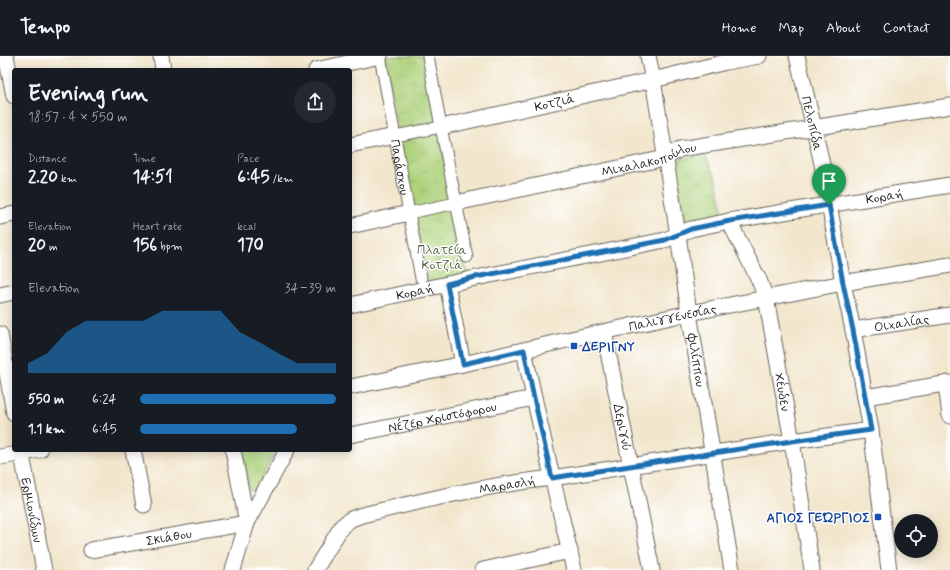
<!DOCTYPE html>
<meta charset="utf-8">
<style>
:root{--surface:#171b24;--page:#242831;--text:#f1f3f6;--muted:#9ea1a6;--line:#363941;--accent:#1f6fb2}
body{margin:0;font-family:Mynerve,sans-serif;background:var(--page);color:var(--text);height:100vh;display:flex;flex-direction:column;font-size:15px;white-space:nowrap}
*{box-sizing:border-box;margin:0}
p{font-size:13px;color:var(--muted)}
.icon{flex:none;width:22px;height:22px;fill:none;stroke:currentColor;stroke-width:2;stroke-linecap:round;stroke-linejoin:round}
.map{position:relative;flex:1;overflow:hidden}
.details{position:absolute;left:12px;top:12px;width:340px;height:384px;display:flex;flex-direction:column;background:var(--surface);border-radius:4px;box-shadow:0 2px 10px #0003}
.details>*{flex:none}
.controls{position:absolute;left:894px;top:458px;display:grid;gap:8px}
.controls a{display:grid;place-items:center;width:44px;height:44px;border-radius:50%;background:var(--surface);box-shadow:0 2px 10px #0003;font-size:20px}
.pin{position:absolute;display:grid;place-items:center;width:34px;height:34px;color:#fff;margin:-41px -17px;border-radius:50% 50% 50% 0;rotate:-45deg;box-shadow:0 0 4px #0007}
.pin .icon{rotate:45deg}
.round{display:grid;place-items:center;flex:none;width:42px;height:42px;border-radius:21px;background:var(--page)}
.head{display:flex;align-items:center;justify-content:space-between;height:68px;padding:0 16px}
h1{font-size:22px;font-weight:700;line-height:30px}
.stats{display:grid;grid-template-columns:repeat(3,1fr);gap:6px;height:68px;padding:4px 16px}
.stats div{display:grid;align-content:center}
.stats b{font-size:17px;font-weight:700}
.stats small{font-size:11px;font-weight:400}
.stats p{font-size:11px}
.chart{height:112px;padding:8px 16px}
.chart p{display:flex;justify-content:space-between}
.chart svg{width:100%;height:72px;margin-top:4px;fill:var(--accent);opacity:.7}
ul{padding:0 16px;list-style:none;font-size:13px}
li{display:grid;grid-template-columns:64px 48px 1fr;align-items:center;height:30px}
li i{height:10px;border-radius:5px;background:var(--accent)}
header{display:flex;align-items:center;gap:24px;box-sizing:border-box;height:56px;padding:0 20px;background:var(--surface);border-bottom:1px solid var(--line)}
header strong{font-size:19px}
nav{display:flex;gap:22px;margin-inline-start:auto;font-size:14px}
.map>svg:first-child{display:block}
</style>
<header>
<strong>Tempo</strong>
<nav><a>Home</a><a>Map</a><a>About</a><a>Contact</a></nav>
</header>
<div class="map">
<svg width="950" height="514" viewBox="0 0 950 514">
<defs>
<pattern id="park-tufts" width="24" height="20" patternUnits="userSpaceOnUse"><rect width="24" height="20" fill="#aed27c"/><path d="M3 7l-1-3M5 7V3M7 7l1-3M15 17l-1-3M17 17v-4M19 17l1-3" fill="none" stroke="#95b46b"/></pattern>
</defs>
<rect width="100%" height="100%" fill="#fff"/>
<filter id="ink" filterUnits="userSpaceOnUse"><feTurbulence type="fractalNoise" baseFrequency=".025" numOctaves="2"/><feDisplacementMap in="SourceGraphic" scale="8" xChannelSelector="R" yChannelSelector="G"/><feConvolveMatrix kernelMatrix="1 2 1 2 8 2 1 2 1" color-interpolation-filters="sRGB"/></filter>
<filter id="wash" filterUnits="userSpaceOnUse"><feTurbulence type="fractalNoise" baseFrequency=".012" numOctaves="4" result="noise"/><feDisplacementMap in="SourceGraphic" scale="16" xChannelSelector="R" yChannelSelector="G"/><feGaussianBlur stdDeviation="0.9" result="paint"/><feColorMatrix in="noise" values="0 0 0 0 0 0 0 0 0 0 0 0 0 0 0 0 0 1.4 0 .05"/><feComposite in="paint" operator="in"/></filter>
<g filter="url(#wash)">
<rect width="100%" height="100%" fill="#f2e6cc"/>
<g fill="url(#park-tufts)" stroke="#65774c">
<path d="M 384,0 L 425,0 L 467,218 L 426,227 Z"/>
<path d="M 705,99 L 715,120 L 719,135 L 723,158 L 685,164 L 675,104 Z"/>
<path d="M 241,394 L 276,394 L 255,434 L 249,433 Z"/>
</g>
</g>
<g filter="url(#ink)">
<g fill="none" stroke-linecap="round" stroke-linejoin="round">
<defs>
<g id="pedestrian">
<path id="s1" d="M 380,0 L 421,222"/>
<path d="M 428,0 L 441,71 L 467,201"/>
<path d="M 395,80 L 441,71"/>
<path d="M 409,157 L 456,147"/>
</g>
<g id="minor">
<path d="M 6,0 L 14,40"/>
<path d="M 161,0 L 163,14"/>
<path id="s2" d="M 648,0 L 653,24 L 678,179 L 689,257 L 732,514"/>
<path id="s3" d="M 797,0 L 814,72 L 822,108 L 843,227 L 853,274 L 871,374 L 889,514"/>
<path d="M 316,14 L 380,0"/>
<path id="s4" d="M 441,71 L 653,24 L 726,6 L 759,0"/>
<path d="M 350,89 L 395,80"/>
<path id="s5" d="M 456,147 L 665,102 L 680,93 L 950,50"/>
<path d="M 0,161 L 14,158"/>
<path id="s6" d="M 729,165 L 759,224 L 766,242 L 792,385 L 812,514"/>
<path d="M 350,170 L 409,157"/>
<path d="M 447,228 L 463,308"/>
<path d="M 0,239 L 14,236"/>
<path id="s7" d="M 350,249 L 471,223 L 665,184 L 691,173 L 729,165 L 950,129"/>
<path id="s8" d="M 853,274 L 950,259"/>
<path id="s9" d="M 604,276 L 652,514"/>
<path d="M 0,278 L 14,357"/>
<path d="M 524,294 C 539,368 557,441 574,514"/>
<path d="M 946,328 L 950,360"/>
<path id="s10" d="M 350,331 L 463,308 L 571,283 L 689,257 L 843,227 L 950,209"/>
<path d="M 865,341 L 950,327"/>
<path id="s11" d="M 350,379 L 534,342"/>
<path id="s12" d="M 21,394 L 44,514"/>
<path d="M 133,394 L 144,449"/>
<path d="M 0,401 L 40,394"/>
<path id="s13" d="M 91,494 L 247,467 L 233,394"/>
<path d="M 233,514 L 247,467 L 287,394"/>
<path id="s14" d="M 315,514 L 342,470 L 351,463 L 362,459 C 425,444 488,429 552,422 L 792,385 L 871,374"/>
<path d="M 483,514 L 570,495"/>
</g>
</defs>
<use href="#pedestrian" stroke="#67635a" stroke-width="13"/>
<use href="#minor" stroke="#67635a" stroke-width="17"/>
<use href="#pedestrian" stroke="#fff" stroke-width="11"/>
<use href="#minor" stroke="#fff" stroke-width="15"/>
</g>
</g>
<g fill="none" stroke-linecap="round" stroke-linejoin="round" filter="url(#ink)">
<defs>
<path id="route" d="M 829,149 L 843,227 L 853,274 L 871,374 L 792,385 L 552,422 L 534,342 L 524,294 L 463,308 L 447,228 L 471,222 L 665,184 L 691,173 L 730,165 Z"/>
</defs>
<use href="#route" stroke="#fff" stroke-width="8"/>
<use href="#route" stroke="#1f6fb2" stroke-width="5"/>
</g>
<g fill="#1a4fb4" stroke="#fff" stroke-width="1.5">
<rect x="570" y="286" width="8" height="8" rx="2"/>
<rect x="874" y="457" width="8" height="8" rx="2"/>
</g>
<g text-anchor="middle" stroke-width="3" stroke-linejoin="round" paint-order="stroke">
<g font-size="13" fill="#1c1c1c" stroke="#fff">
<text dy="5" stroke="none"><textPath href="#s4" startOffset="116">Κοτζιά</textPath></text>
<text dy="5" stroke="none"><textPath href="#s3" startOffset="69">Πελοπίδα</textPath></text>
<text dy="5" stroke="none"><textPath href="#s5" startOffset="198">Μιχαλακοπούλου</textPath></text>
<text dy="5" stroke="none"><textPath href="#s1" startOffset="113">Παράσχου</textPath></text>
<text dy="5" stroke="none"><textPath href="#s7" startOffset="546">Κοραή</textPath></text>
<text dy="5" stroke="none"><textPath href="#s7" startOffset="66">Κοραή</textPath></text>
<text dy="5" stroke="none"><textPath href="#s10" startOffset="330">Παλιγγενεσίας</textPath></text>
<text dy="5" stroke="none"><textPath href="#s8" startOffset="49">Οιχαλίας</textPath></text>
<text dy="5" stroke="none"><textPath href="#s2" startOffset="308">Φιλίππου</textPath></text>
<text dy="5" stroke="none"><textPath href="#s6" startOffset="181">Χέυδεν</textPath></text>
<text dy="5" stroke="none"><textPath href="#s11" startOffset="94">Nέζερ Χριστόφορου</textPath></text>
<text dy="5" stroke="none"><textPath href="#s9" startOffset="97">Δεριγνύ</textPath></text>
<text dy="5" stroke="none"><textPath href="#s14" startOffset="223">Μαρασλή</textPath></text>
<text dy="5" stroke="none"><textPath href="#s12" startOffset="61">Ερμιονίδων</textPath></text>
<text dy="5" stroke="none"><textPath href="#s13" startOffset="79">Σκιάθου</textPath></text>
</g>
<g font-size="13" fill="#4f5c3e" stroke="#fff">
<text x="442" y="198">Πλατεία<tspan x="442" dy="15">Κοτζιά</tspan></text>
</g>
<g font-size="13" font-weight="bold" fill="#164399" stroke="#fff" text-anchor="start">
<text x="582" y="295">ΔΕΡΙΓΝΥ</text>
<text x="870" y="466" text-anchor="end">ΑΓΙΟΣ ΓΕΏΡΓΙΟΣ</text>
</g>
</g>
</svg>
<div class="controls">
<a><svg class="icon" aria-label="locate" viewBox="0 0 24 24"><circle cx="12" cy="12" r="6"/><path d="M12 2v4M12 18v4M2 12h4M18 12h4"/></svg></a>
</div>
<div class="pin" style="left:829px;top:149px;background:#1e9e55"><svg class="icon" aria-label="arrive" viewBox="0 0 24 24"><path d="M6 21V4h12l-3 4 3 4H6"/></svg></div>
<section class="details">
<div class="head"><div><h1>Evening run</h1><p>18:57 · 4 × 550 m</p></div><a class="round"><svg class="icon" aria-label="share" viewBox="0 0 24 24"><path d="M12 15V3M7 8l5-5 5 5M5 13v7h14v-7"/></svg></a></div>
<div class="stats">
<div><p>Distance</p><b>2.20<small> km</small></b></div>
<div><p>Time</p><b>14:51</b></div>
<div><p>Pace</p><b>6:45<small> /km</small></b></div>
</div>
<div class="stats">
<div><p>Elevation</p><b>20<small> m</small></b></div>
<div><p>Heart rate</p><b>156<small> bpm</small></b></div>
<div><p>kcal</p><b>170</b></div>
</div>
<div class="chart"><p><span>Elevation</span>34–39 m</p>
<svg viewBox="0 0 160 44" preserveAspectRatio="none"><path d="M0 44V38L10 32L20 19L30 12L40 12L50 12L60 12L70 6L80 6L90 6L100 6L110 19L120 25L130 32L140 38L150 38L160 38V44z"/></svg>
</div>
<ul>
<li><b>550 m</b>6:24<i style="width:100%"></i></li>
<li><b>1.1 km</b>6:45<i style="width:80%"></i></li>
</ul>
</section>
</div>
